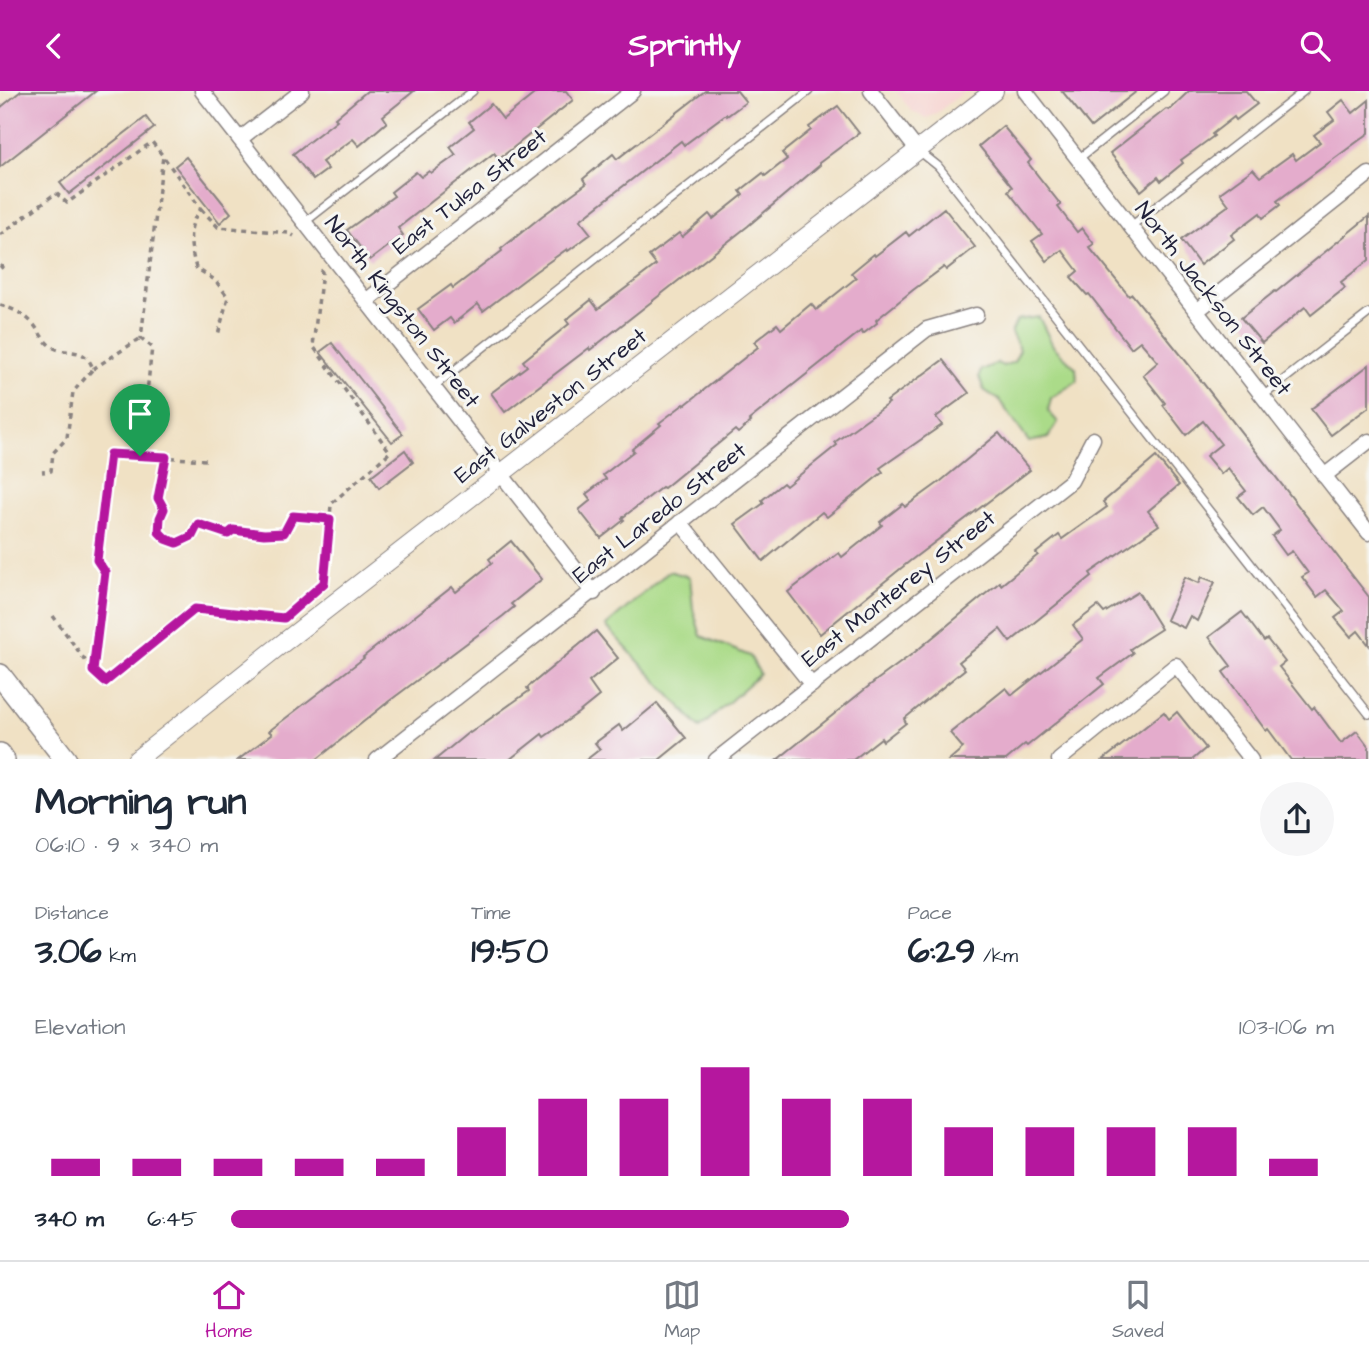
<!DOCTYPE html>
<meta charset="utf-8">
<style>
:root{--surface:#fff;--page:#f6f6f7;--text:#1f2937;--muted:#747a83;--line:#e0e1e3;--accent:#b5179e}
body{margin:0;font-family:"Architects Daughter",sans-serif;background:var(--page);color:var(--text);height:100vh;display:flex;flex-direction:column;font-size:26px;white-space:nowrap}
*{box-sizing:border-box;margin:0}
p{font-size:23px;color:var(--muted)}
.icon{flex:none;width:38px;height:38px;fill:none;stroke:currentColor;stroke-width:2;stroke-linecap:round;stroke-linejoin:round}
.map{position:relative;height:668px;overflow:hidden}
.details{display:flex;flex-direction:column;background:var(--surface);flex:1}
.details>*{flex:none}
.pin{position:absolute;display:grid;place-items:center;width:60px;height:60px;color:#fff;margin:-72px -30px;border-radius:50% 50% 50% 0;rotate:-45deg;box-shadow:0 0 7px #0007}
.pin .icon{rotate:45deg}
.round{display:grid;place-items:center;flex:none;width:74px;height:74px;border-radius:37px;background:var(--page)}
.headline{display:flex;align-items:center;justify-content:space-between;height:119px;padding:0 35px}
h1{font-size:38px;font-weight:800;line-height:52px}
.figures{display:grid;grid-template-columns:repeat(3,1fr);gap:10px;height:119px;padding:7px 35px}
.figures div{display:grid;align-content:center}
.figures b{font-size:35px;font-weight:800}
.figures small{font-size:19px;font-weight:400}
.figures p{font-size:19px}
.chart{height:196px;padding:14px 35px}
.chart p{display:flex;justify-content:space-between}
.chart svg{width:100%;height:126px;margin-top:7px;stroke:var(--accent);stroke-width:6}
ul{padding:0 35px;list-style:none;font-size:23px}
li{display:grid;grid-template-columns:112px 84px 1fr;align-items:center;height:52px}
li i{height:18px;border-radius:9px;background:var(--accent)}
header{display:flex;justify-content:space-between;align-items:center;height:91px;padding:0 35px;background:var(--accent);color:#fff;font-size:32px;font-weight:800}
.tab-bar{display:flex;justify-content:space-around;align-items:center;height:98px;border-top:2px solid var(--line);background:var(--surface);font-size:19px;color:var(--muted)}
.tab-bar a{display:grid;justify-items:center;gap:4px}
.tab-bar .current{color:var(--accent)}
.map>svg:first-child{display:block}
</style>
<header><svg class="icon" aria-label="back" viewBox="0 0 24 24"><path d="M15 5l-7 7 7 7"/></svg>Sprintly<svg class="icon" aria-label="search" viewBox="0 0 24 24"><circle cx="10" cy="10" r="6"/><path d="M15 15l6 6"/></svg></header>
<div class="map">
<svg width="1369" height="669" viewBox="0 0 1369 669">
<rect width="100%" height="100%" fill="#f6f6f2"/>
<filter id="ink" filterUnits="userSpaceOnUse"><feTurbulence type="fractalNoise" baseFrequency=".0143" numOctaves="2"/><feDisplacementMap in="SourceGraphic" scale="14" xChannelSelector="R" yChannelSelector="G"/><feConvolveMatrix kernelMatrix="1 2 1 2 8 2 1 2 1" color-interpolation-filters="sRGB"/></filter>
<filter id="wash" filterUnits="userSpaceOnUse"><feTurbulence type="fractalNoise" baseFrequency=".00686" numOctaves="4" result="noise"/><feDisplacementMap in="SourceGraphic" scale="28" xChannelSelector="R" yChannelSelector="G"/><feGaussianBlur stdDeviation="1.57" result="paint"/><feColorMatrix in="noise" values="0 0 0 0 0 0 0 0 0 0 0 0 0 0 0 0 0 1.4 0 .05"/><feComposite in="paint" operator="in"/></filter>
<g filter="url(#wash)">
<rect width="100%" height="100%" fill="#f0e1c4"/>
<path fill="#f7d0cd" d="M 896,0 L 965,0 L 934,24 L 926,27 L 912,21 Z"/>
<g fill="#abdb89" stroke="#667e62" stroke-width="2">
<path d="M 1039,226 L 1053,255 L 1076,277 L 1077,290 L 1051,307 L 1048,320 L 1058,331 L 1048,347 L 1029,351 L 999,309 L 984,299 L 979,286 L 981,279 L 997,272 L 1003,275 L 1014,271 L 1020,259 L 1011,242 L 1017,229 Z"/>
<path d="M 669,480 L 690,486 L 693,518 L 701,545 L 750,565 L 760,583 L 700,637 L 606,535 Z"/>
</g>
<g id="blocks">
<g fill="#e4accc">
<path d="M 21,0 L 96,0 L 0,76 L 0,17 Z"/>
<path d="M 367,0 L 414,0 L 383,25 L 387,31 L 359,55 L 353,48 L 322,71 L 328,78 L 313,89 L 293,63 L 337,29 L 335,27 Z"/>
<path d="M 538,0 L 566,0 L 573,9 L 499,68 L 494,62 L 445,100 L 398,137 L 403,144 L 370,169 L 347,139 L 394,105 L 391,101 L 416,81 L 421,86 L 429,80 L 431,82 L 456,64 L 450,56 L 474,37 L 469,31 L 491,13 L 503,28 Z"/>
<path d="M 705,0 L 737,0 L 746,11 L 727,25 L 726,23 L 684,54 L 681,50 L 580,129 L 591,143 L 568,160 L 567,158 L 536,180 L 483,220 L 478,213 L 454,232 L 450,227 L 434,239 L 418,218 L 451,194 L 453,197 L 502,160 L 501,158 L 542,125 L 586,93 L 583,88 L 613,63 L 617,68 Z"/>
<path d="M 1062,0 L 1137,0 L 1091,36 Z"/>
<path d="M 1189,0 L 1246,0 L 1257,13 L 1236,29 L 1234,26 L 1212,43 L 1214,45 L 1181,69 L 1183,72 L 1161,90 L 1158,86 L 1141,100 L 1110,62 L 1166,18 L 1169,19 Z"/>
<path d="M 1343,9 L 1353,22 L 1369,9 L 1369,42 L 1277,110 L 1280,114 L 1263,127 L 1260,122 L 1231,144 L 1234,148 L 1200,174 L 1181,149 L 1229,114 L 1220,102 L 1253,78 L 1260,86 L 1292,63 L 1296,69 L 1320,51 L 1314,44 L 1334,29 L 1328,21 Z"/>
<path d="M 838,15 L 859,42 L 819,72 L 820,74 L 748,135 L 590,259 L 589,257 L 505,321 L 491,302 L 527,275 L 523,270 L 569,233 L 566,229 L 591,209 L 598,218 L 656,174 L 649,165 L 679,142 L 682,146 L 709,123 L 713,128 L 743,104 L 740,100 L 763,82 L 765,85 L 787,68 L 782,62 L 811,39 L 809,36 Z"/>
<path d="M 146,26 L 154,37 L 69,103 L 60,92 Z"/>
<path d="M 1003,35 L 1031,69 L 1028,72 L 1061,114 L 1058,116 L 1077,141 L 1082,137 L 1094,153 L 1089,156 L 1129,205 L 1132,203 L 1189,274 L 1369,506 L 1369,554 L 1358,540 L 1351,546 L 1335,527 L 1344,520 L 1326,499 L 1317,506 L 1302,486 L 1308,482 L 1292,460 L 1286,464 L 1272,445 L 1280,439 L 1263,416 L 1253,424 L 1238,406 L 1246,400 L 1228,377 L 1221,383 L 1206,365 L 1221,353 L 1203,330 L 1186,344 L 1163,314 L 1165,312 L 1143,284 L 1158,271 L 1140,250 L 1131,257 L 1089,203 L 1087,204 L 1071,186 L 1078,180 L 1062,159 L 1047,170 L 1032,150 L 1042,143 L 1008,100 L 1012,96 L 979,55 Z"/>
<path d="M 186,66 L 231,122 L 220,132 L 175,75 Z"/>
<path d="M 944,117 L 975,156 L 946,179 L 944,176 L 913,199 L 876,229 L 877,232 L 863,243 L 861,240 L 749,329 L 751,331 L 738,342 L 735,339 L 664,397 L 662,396 L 622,427 L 624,429 L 601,447 L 579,419 L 591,409 L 586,403 L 606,388 L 603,384 L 634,360 L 632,358 L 661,334 L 659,332 L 684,313 L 685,314 L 758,256 L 754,251 L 777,233 L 781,238 L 811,213 L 816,219 L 856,187 L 851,182 L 874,163 L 875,165 L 906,141 L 909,145 Z"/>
<path d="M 1369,125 L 1369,169 L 1341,191 L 1345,197 L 1311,224 L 1305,216 L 1262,252 L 1241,227 L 1275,200 L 1276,201 Z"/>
<path d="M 332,252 L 403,343 L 392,351 L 320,261 Z"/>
<path d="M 943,269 L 969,302 L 936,326 L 942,334 L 880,377 L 883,381 L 827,426 L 822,421 L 763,470 L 735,433 L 764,412 L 762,409 L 783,392 L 786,395 L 837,354 L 835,351 L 889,312 L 887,310 Z"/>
<path d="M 1369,274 L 1369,316 L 1331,344 L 1311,318 Z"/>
<path d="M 999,342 L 1030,379 L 910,470 L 820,543 L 788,501 L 839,462 L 842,466 L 882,434 L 880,431 L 903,413 L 905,416 L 941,390 Z"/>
<path d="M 405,359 L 413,371 L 379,397 L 371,385 Z"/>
<path d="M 1156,366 L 1179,394 L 1148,420 L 1159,434 L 1090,482 L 1092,485 L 1010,551 L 1000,538 L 959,571 L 965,578 L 904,628 L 906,632 L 883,650 L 881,647 L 853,669 L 777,669 L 874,591 L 915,561 L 1000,491 L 1001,494 L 1038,464 L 1036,462 L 1059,444 L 1062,448 L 1107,416 L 1103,411 Z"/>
<path d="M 511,450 L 542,488 L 511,513 L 514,516 L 503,525 L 388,611 L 316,669 L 238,669 L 272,643 L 269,640 L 364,567 L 363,566 L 429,514 L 452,496 L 456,501 L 492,472 L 489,468 Z"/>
<path d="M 1185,486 L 1199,492 L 1202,486 L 1215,491 L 1197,530 L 1190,525 L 1184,537 L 1166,529 Z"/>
<path d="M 1138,501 L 1161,538 L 1130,558 L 1133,562 L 1099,587 L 1104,593 L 1027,655 L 1025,653 L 1006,669 L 949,669 L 963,657 L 950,642 L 1006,597 L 1012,604 L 1083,548 L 1073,534 L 1098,515 L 1104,522 Z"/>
<path d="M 1242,521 L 1264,550 L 1267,548 L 1285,571 L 1279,576 L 1312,618 L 1314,616 L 1341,652 L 1357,640 L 1369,656 L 1369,669 L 1291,669 L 1268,638 L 1266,640 L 1223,581 L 1231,575 L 1209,546 Z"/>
<path d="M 596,540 L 618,567 L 589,591 L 599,605 L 578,622 L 544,646 L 542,643 L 509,669 L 435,669 L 469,641 L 470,642 L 529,600 L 527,597 Z"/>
<path d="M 657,612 L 686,647 L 659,669 L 586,669 L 600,658 L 595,652 L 619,634 L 623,640 Z"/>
<path d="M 1164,621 L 1169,628 L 1177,621 L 1206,657 L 1192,669 L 1103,669 Z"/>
</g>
</g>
</g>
<g filter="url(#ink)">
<use href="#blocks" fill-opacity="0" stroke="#898280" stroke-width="2"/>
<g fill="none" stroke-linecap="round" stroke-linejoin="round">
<defs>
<g id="service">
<path d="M 918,59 L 938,75 L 1369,623"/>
<path d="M 1077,69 L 1164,0"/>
<path d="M 305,131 L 473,0"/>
<path d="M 1130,136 L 1304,0"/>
<path d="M 433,296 L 809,0"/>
<path d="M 1263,305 L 1369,222"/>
</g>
<g id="minor">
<path d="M 202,0 L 594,502"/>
<path d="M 871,0 L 917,59"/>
<path d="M 1025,0 L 1369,442"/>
<path d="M 240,48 L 302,0"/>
<path d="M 366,210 L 633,0"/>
<path d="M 1197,220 L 1369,83"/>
<path d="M 1324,385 L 1369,350"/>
<path d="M 680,431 L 812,594"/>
<path d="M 377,669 L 927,238 L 976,224"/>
<path d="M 716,669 L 1071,390 L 1093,348"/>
<path d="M 1059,669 L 1176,574 L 1251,669"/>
</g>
<path id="tertiary" d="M 136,669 L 274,559 L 994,0"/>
<g id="secondary">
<path d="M 0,584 L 66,669"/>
<path d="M 0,663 L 4,669"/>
</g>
</defs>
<use href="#service" stroke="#898280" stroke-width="10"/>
<use href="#minor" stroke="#898280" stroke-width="17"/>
<use href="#tertiary" stroke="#898280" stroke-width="20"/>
<use href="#secondary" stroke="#898280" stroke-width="24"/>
<g stroke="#898280" stroke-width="3.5" stroke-dasharray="5 5" stroke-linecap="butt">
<path d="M 201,118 L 218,136 L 289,142 L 294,145"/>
<path d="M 0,144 L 56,102 L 67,112 L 152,51 L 163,65"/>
<path d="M 0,174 L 2,176 L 0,178"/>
<path d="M 320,179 L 322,181 L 313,255 L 390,361 L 331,413 L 330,428"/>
<path d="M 0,214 C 13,218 25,223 34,234 C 40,241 43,250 52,256 C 68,265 85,254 93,278 L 73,301 L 67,347 L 53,362 L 51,380 L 42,381"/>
<path d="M 93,278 L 141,247"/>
<path d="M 140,365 L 152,256 L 141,247 L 163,65 L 201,118 C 186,135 190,155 196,177 L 215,189 L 228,206 L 218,244"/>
<path d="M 53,525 L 93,580 L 105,481 L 97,469 L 110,363 L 206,369"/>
<path d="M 93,580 L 105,591 L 195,518 L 284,527 L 324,492 L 330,428 L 293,425 L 284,442 L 264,443 L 233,439 L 228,443 L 198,433 L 192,445 L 177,452 L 166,448 L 159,441 L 160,427 L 165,418 L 158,407 L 166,367"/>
</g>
<use href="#service" stroke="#fff" stroke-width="7"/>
<use href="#minor" stroke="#fff" stroke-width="14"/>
<use href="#tertiary" stroke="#fff" stroke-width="18"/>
<use href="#secondary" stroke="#fff" stroke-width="21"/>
</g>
</g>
<g fill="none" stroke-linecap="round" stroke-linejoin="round" filter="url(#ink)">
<defs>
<path id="route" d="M 110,363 L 166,366 L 158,407 L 164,418 L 160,427 L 159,441 L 166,448 L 177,452 L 192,445 L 198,433 L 228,443 L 233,439 L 264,443 L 284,442 L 293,425 L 330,428 L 324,492 L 284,527 L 195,518 L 105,591 L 93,580 L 105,481 L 97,469 Z"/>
</defs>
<use href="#route" stroke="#fff" stroke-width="14"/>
<use href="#route" stroke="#b5179e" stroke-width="9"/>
</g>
<g text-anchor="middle" stroke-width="6" stroke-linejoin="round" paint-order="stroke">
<g font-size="23" fill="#22223b" stroke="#f6f6f2">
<text transform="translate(469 100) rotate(-38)" y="8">East Tulsa Street</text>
<text transform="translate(1214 207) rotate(52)" y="8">North Jackson Street</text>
<text transform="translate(403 220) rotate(52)" y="8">North Kingston Street</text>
<text transform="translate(550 314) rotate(-38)" y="8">East Galveston Street</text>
<text transform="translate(659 421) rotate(-38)" y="8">East Laredo Street</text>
<text transform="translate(898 497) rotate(-38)" y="8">East Monterey Street</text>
</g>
</g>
</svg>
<div class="pin" style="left:140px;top:365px;background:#1e9e55"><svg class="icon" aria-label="arrive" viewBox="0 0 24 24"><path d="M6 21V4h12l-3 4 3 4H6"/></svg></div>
</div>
<section class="details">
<div class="headline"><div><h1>Morning run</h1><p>06:10 · 9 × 340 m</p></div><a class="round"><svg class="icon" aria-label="share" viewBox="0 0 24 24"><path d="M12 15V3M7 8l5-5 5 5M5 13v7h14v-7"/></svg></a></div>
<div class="figures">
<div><p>Distance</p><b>3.06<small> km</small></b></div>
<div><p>Time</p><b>19:50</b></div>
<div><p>Pace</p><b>6:29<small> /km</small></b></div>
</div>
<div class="chart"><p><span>Elevation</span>103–106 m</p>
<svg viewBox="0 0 160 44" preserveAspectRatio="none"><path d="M5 44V38M15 44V38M25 44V38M35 44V38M45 44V38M55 44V27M65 44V17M75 44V17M85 44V6M95 44V17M105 44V17M115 44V27M125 44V27M135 44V27M145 44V27M155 44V38"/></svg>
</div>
<ul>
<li><b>340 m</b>6:45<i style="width:56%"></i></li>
</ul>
</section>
<nav class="tab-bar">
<a class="current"><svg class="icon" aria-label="home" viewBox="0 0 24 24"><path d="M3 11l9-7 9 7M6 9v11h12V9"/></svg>Home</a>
<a><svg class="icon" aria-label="map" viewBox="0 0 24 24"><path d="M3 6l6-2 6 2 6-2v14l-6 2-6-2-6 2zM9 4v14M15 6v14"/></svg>Map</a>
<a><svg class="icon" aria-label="saved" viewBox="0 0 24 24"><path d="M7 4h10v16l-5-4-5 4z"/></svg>Saved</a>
</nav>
